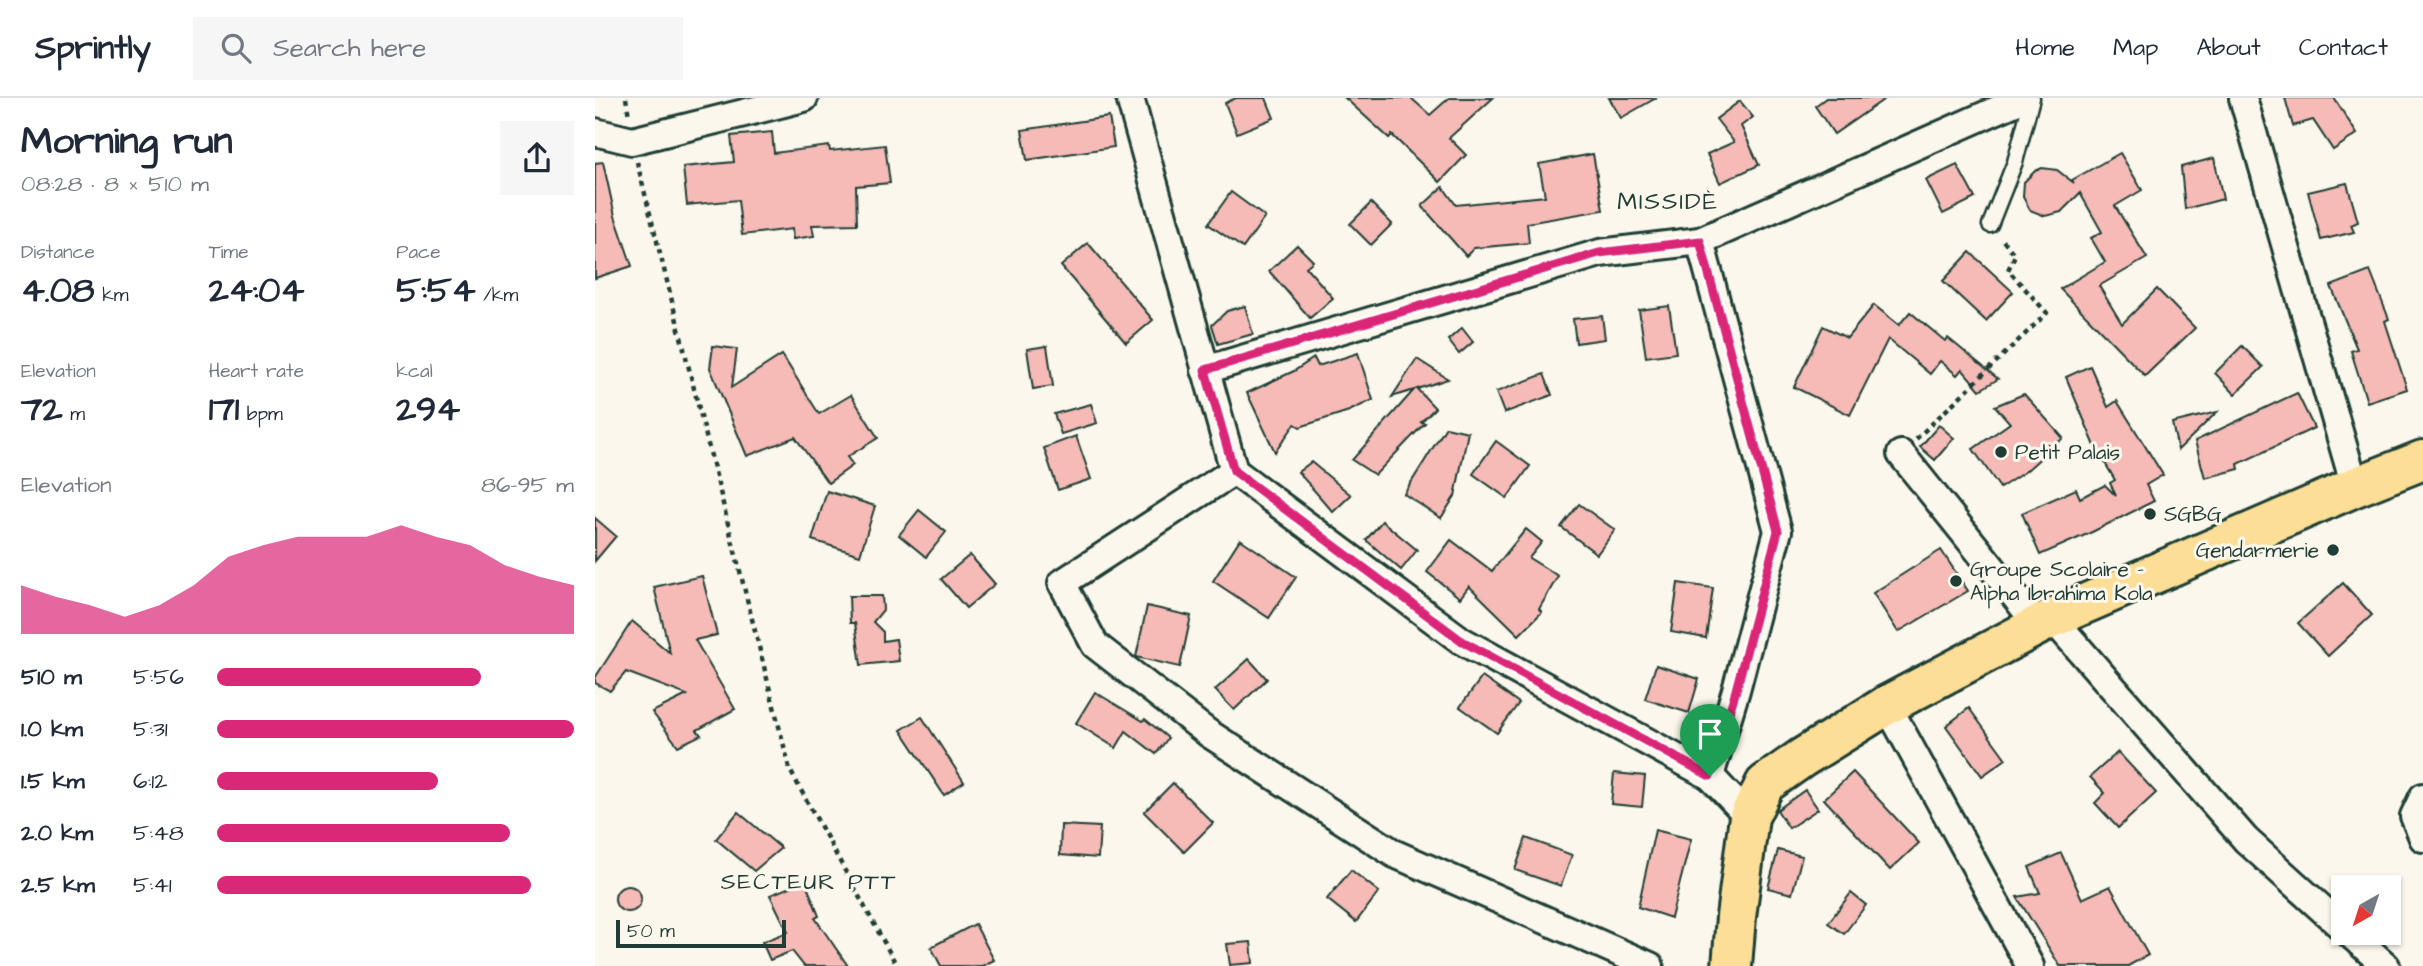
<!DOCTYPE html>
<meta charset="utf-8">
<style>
:root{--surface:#fff;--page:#f6f6f7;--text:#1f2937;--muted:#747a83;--line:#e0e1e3;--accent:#db2777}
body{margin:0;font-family:"Architects Daughter",sans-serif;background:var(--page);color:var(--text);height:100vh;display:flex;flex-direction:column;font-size:26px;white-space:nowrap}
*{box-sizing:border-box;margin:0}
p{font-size:23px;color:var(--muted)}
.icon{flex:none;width:38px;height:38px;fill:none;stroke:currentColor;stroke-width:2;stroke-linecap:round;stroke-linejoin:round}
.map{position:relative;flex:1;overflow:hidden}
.side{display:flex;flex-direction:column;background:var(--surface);width:595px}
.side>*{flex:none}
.needle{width:46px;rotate:219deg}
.buttons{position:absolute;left:1736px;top:777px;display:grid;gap:14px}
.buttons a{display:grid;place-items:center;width:70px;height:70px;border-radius:0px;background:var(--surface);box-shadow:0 2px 5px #0004;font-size:35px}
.scale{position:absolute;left:21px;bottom:18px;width:170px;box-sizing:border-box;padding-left:7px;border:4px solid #1f3d34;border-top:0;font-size:19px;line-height:24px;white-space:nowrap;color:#1f3d34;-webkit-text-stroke:5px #fbf7ec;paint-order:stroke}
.pin{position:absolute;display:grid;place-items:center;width:60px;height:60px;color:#fff;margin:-72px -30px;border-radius:50% 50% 50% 0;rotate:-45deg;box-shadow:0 0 7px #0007}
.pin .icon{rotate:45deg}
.round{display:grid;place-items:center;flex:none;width:74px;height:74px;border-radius:0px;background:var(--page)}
.summary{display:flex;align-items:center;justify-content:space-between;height:119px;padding:0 21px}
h1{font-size:38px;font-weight:700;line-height:52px}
.stats{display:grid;grid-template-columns:repeat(3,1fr);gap:10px;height:119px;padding:7px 21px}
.stats div{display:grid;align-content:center}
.stats b{font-size:35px;font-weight:700}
.stats small{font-size:19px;font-weight:400}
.stats p{font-size:19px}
.chart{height:196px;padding:14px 21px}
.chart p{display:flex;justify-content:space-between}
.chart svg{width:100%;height:126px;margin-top:7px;fill:var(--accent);opacity:.7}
ul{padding:0 21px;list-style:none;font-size:23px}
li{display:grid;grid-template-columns:112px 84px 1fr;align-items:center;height:52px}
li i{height:18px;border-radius:9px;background:var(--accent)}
header{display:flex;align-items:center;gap:42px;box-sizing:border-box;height:98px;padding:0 35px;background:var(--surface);border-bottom:2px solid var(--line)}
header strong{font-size:33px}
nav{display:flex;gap:38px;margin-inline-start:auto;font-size:24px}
.search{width:490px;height:63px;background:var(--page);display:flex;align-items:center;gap:18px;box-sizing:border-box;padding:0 24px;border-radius:0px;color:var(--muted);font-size:26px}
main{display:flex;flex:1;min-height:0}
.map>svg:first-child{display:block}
</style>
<header>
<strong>Sprintly</strong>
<div class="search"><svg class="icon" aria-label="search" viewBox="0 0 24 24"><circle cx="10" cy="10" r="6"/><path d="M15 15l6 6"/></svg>Search here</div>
<nav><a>Home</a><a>Map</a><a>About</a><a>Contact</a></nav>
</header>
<main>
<section class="side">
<div class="summary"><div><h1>Morning run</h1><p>08:28 · 8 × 510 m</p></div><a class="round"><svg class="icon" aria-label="share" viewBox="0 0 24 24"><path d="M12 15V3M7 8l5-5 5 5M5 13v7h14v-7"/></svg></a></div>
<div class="stats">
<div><p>Distance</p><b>4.08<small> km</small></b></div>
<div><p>Time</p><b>24:04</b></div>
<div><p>Pace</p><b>5:54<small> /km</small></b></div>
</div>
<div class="stats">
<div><p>Elevation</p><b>72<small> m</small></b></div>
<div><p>Heart rate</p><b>171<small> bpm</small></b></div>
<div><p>kcal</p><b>294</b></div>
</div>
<div class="chart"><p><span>Elevation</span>86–95 m</p>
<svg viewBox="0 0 160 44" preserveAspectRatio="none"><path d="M0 44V27L10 31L20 34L30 38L40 34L50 27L60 17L70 13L80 10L90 10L100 10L110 6L120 10L130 13L140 20L150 24L160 27V44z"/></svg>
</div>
<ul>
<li><b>510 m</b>5:56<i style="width:74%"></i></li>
<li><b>1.0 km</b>5:31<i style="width:100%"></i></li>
<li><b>1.5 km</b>6:12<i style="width:62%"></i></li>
<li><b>2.0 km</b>5:48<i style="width:82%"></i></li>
<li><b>2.5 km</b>5:41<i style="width:88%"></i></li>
</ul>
</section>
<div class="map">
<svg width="1828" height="868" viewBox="0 0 1828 868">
<rect width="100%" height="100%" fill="#fbf7ec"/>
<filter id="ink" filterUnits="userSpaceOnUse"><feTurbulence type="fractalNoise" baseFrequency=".0143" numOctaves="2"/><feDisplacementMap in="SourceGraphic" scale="14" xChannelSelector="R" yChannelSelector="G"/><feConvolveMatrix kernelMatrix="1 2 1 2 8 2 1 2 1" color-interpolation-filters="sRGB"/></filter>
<g filter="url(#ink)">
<g fill="#f6bbb6" stroke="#1f3d34" stroke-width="2">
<path d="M 641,0 L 671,0 L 679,20 L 642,35 L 630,5 Z"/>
<path d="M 750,0 L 816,0 L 835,17 L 854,0 L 898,0 L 854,40 L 871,57 L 845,84 L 797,37 L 794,40 Z"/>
<path d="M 1014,0 L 1061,0 L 1026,20 Z"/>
<path d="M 1231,0 L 1291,0 L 1239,36 L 1220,8 Z"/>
<path d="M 1690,0 L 1739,0 L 1762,36 L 1738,52 L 1718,22 L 1698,28 Z"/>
<path d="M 1145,3 L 1158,19 L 1146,28 L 1164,67 L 1125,85 L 1112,56 L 1139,44 L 1121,21 Z"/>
<path d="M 514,19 L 519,49 L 432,62 L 427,32 Z"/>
<path d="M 177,34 L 179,55 L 234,48 L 235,53 L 290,47 L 295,85 L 261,88 L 262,126 L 217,127 L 219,138 L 198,141 L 197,131 L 147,137 L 143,102 L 92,107 L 88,69 L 139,64 L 136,38 Z"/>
<path d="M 1525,55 L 1547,92 L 1520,108 L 1552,160 L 1504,188 L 1527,226 L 1562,191 L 1600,230 L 1550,278 L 1465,191 L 1510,164 L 1496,140 L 1507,134 L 1485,95 L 1466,114 L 1450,118 L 1435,112 L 1428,99 L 1429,84 L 1440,73 L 1447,70 L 1462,72 L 1479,85 L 1477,82 Z"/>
<path d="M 998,56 L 1008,112 L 932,125 L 934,145 L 879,150 L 871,158 L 827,108 L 848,89 L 861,107 L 950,98 L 944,66 Z"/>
<path d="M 1619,60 L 1628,101 L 1590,111 L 1586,69 Z"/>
<path d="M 8,64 L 20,118 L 37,168 L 0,180 L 0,65 Z"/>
<path d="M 1362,67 L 1380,100 L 1348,116 L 1331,82 Z"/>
<path d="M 1752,85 L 1763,124 L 1756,127 L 1759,134 L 1726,142 L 1713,94 Z"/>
<path d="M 636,94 L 670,119 L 648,150 L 613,126 Z"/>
<path d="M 776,105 L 797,126 L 776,147 L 755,126 Z"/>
<path d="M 493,145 L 558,222 L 531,245 L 466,168 Z"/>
<path d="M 702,147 L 718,163 L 711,169 L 738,200 L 715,220 L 674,173 Z"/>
<path d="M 1375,154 L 1418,194 L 1391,223 L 1348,183 Z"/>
<path d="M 1775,173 L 1794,221 L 1790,223 L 1812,291 L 1772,304 L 1756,253 L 1762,251 L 1736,188 Z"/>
<path d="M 1279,207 L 1304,227 L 1315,214 L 1350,243 L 1353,240 L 1403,281 L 1385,292 L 1367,271 L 1362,277 L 1345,263 L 1335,276 L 1293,241 L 1255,317 L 1199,289 L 1228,228 L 1252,240 Z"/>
<path d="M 650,208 L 658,236 L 623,246 L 617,227 L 632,213 Z"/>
<path d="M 1074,208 L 1081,255 L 1051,259 L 1044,212 Z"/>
<path d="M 1007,218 L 1010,241 L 981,245 L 978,221 Z"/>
<path d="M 867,230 L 878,244 L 864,256 L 853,242 Z"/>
<path d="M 118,248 L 142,251 L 137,289 L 187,257 L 224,316 L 256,297 L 283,340 L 252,359 L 258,367 L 233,385 L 200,339 L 152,358 L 115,270 Z"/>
<path d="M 452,248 L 458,288 L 438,291 L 432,251 Z"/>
<path d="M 1647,248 L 1668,269 L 1640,296 L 1620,275 Z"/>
<path d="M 763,255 L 778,302 L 754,313 L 705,329 L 700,326 L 680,354 L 652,295 L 699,273 L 719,260 L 723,268 Z"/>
<path d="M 822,261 L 853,281 L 822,291 L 840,310 L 826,324 L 830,325 L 780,377 L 757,362 L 819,292 L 797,299 Z"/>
<path d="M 1495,268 L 1513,309 L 1522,303 L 1568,377 L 1551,387 L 1559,403 L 1497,434 L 1445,457 L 1427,415 L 1481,391 L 1485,400 L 1510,387 L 1521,398 L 1515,385 L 1520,382 L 1500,348 L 1471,279 Z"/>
<path d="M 949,276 L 957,297 L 909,315 L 901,294 Z"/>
<path d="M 1702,295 L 1719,330 L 1643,366 L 1644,371 L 1610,380 L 1600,343 Z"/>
<path d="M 1429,296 L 1468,340 L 1431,373 L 1405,390 L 1378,351 L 1415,325 L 1400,308 Z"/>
<path d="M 496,306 L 502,325 L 466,336 L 459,316 Z"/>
<path d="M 1622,314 L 1583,352 L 1577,325 Z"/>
<path d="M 1344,327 L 1359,340 L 1340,362 L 1325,349 Z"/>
<path d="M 851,329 L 873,334 L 860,398 L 846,420 L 809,396 Z"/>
<path d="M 481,338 L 496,381 L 463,392 L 449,350 Z"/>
<path d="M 901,343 L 935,368 L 912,400 L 878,376 Z"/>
<path d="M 716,364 L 756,397 L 738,414 L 703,374 Z"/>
<path d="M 232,393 L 280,408 L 265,457 L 217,442 Z"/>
<path d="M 984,406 L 1020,432 L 1002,456 L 966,429 Z"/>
<path d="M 324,412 L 351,434 L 331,459 L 304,437 Z"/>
<path d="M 0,420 L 21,438 L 0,463 Z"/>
<path d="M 787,423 L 822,452 L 806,472 L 771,442 Z"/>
<path d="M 931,431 L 947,444 L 934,460 L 963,478 L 944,511 L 947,514 L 924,537 L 874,488 L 865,500 L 832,474 L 856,442 L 897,473 Z"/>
<path d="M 645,441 L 701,479 L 674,520 L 618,483 Z"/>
<path d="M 1346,452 L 1373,493 L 1303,534 L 1278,495 Z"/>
<path d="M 375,457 L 400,486 L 371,510 L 346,481 Z"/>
<path d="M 107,478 L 122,537 L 100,542 L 140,611 L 102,632 L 106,637 L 83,648 L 57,614 L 92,597 L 31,574 L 15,593 L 0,585 L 0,580 L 37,523 L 75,555 L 59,489 Z"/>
<path d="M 1083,485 L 1118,490 L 1111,540 L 1076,534 Z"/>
<path d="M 1748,485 L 1777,517 L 1733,558 L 1703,525 Z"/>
<path d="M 254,498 L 287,498 L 288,512 L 278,524 L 288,534 L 288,543 L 301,541 L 304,563 L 266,567 L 260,525 L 255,525 Z"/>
<path d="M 552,508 L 596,518 L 585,569 L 541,559 Z"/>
<path d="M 654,561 L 672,581 L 639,612 L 620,592 Z"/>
<path d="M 1061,567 L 1104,581 L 1094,615 L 1050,601 Z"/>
<path d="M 887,579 L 924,605 L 902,635 L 865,609 Z"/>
<path d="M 500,594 L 548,623 L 550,621 L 573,640 L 561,656 L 531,633 L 521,650 L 481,625 Z"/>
<path d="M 1374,610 L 1411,661 L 1387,678 L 1351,628 Z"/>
<path d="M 327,619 L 369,684 L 349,697 L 306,632 Z"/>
<path d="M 1523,654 L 1561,695 L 1523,730 L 1500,705 L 1510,695 L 1495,679 Z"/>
<path d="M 1258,674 L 1324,745 L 1295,772 L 1229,701 Z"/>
<path d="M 1019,675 L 1050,678 L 1047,709 L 1016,706 Z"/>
<path d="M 578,685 L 618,725 L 589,754 L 549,714 Z"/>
<path d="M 1210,692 L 1223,711 L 1194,730 L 1182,712 Z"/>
<path d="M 143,714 L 186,750 L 159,773 L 121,741 Z"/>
<path d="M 466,727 L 505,729 L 503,760 L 465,757 Z"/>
<path d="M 1060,732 L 1096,741 L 1076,820 L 1043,809 Z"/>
<path d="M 931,740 L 977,757 L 966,788 L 920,772 Z"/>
<path d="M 1183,752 L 1207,758 L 1197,796 L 1173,790 Z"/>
<path d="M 1466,755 L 1487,801 L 1515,788 L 1553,857 L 1533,868 L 1465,868 L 1422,799 L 1445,795 L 1434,769 Z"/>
<path d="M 756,772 L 784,794 L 761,824 L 732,801 Z"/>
<path d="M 210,783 L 224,818 L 220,820 L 253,868 L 209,868 L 197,853 L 175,862 L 167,844 L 193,834 L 175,797 Z"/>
<circle cx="33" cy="801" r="13"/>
<path d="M 1256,795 L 1271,807 L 1249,836 L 1233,825 Z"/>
<path d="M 380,826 L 399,862 L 387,868 L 346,868 L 336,849 Z"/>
<path d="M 656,844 L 658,865 L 635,867 L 632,846 Z"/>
</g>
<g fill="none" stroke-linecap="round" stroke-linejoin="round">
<defs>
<path id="service" d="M 1395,127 L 1420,64 L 1437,0"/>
<g id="minor">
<path d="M 535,0 L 639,373 L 867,543 L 1115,678 L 1154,719"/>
<path d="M 1648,0 L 1760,389"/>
<path d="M 0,34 L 37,43 L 209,0"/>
<path d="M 610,272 L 1005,155 L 1105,143"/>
<path d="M 1306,356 L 1443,527"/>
<path d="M 639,373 L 467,485 L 500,547 L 613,635 L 800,756 L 1055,868"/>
<path d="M 1457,520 L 1651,742 L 1748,830"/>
<path d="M 1292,607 L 1435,868"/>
<path d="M 1115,678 L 1141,592 L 1183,433 L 1105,143 L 1429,0"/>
<path d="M 1828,699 L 1819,718 L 1828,740"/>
<path d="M 1754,835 L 1791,868"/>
</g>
<path id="primary" d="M 1137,868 L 1141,819 L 1154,719 L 1170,686 L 1207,660 L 1292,607 L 1457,520 L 1760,389 L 1828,362"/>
</defs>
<use href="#service" stroke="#1f3d34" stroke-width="19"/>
<use href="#minor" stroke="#1f3d34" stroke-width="32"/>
<use href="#primary" stroke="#1f3d34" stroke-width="44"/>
<g stroke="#1f3d34" stroke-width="4.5" stroke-dasharray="5 5" stroke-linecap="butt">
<path d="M 31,0 L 34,18"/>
<path d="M 42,64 L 195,672 L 302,868"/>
<path d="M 1321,341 L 1452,215 L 1413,172 L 1420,157 L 1406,140"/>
</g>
<use href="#service" stroke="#fbf7ec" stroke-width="14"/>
<use href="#minor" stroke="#fbf7ec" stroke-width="26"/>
<use href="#primary" stroke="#fcde96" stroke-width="38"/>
</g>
</g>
<g fill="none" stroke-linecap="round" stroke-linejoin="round" filter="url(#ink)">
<defs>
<path id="route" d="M 1105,143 L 1183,433 L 1141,592 L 1115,678 L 867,543 L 639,373 L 610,272 L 1004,155 Z"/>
</defs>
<use href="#route" stroke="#fff" stroke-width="14"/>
<use href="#route" stroke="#db2777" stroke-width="9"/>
</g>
<g fill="#1f3d34" stroke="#fbf7ec" stroke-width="2.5">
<circle cx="1406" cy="354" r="7"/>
<circle cx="1555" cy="416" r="7"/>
<circle cx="1738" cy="452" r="7"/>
<circle cx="1361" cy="483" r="7"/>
</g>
<g text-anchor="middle" stroke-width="6" stroke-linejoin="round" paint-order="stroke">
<g font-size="21" fill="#1f3d34" stroke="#fbf7ec" text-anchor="start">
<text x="1420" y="361">Petit Palais</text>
<text x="1569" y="423">SGBG</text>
<text x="1724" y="459" text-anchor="end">Gendarmerie</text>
<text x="1375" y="478">Groupe Scolaire -<tspan x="1375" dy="24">Alpha Ibrahima Kola</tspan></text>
</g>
<g font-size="23" letter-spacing="2" fill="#1f3d34" stroke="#fbf7ec">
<text x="214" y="791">SECTEUR PTT</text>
</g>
<g font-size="24" letter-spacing="2" fill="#1f3d34" stroke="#fbf7ec">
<text x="1073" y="111">MISSIDÈ</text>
</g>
</g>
</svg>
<div class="buttons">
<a><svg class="needle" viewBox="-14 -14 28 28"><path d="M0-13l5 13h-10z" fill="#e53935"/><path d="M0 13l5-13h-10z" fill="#747a83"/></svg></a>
</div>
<div class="scale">50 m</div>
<div class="pin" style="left:1115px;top:678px;background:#1e9e55"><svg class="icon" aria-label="arrive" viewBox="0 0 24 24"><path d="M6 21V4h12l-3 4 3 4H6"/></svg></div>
</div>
</main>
